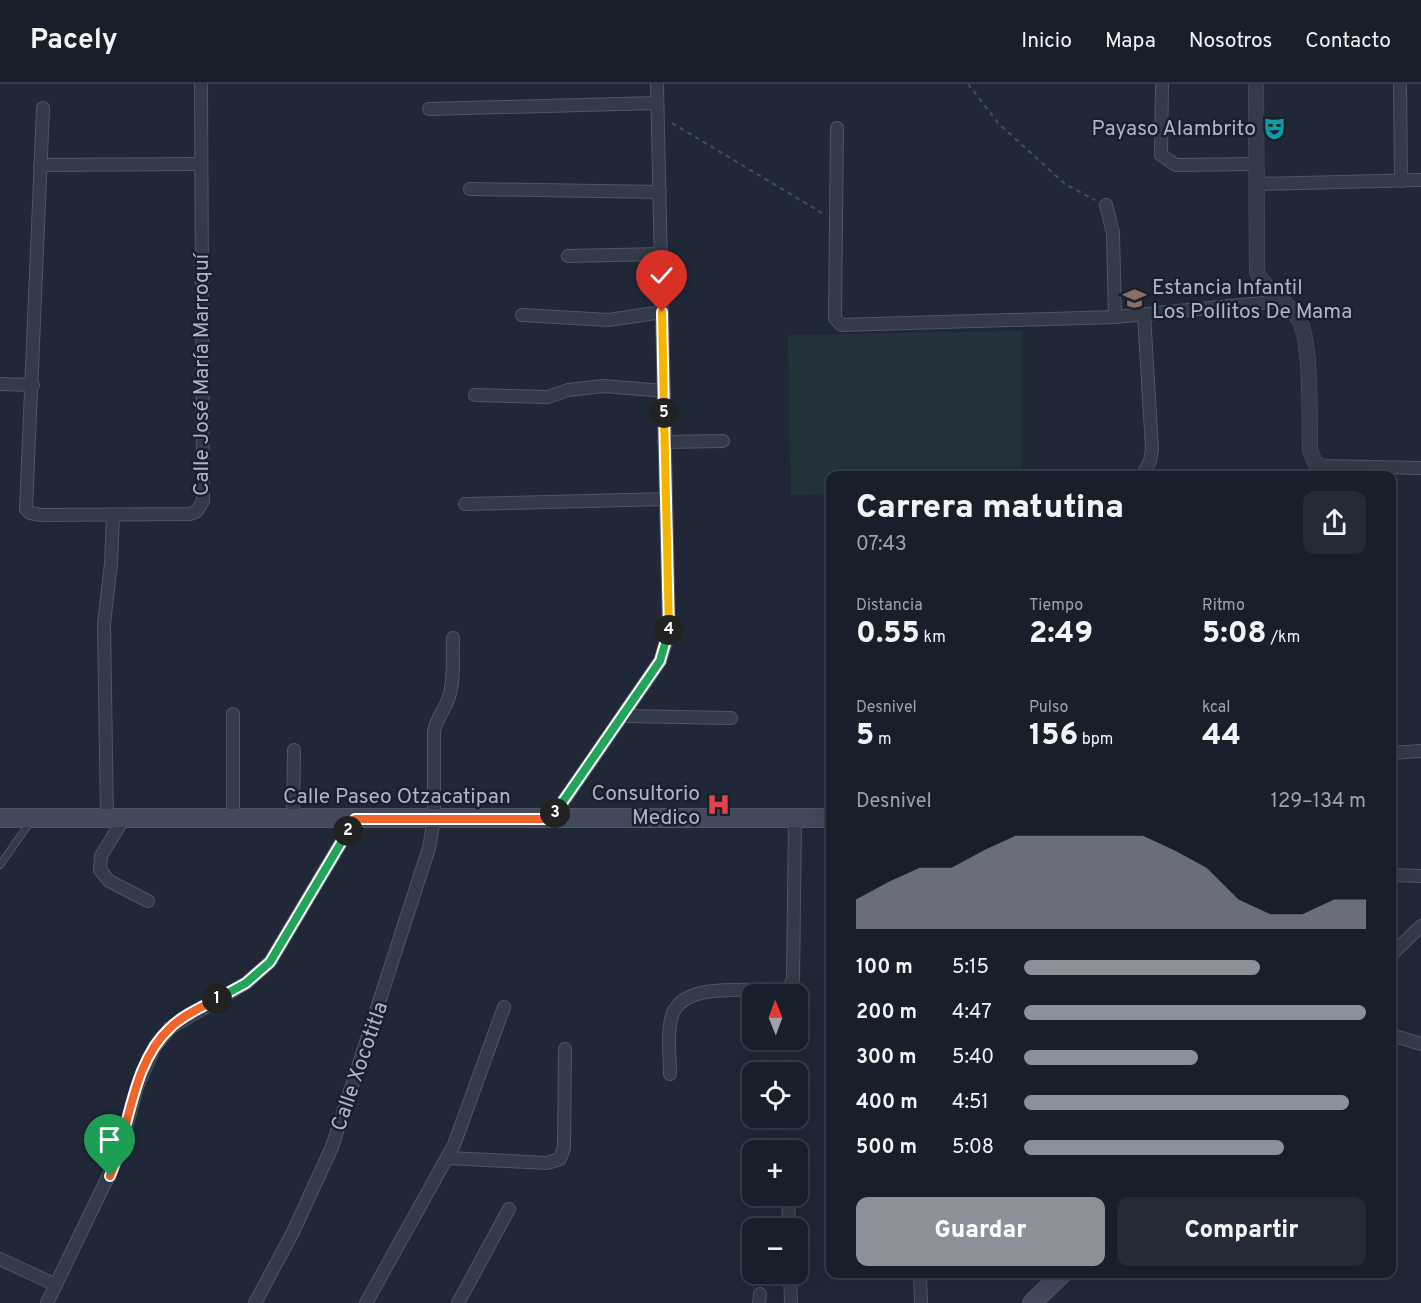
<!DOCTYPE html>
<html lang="es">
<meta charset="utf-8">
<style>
:root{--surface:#181e2a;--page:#252b36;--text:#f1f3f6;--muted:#9fa2a8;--line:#363c47;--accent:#8c9099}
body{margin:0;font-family:Overpass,sans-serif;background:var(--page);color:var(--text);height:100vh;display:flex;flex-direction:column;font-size:22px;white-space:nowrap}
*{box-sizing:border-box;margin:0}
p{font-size:20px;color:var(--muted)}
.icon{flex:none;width:33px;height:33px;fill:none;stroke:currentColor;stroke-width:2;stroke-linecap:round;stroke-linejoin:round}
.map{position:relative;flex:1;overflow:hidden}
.sheet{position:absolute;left:826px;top:387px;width:570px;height:807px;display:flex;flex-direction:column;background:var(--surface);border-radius:12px;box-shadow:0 6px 24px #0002,0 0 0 2px var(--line)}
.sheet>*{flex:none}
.needle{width:39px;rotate:359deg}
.fabs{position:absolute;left:742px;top:900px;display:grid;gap:12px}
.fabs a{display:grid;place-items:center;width:66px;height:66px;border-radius:12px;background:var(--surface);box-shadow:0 6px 24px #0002,0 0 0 2px var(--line);font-size:30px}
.pin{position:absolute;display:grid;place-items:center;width:51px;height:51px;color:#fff;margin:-62px -26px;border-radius:50% 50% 50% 0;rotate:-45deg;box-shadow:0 0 6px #0007}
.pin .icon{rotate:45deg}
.km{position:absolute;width:30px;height:30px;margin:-15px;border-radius:50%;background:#222;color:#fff;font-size:16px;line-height:30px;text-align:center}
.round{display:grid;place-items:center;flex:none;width:63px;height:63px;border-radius:12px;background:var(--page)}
.summary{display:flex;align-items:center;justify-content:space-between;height:102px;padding:0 30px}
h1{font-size:33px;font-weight:800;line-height:45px}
.stats{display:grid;grid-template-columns:repeat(3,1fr);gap:9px;height:102px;padding:6px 30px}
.stats div{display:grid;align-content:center}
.stats b{font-size:30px;font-weight:800}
.stats small{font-size:16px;font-weight:400}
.stats p{font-size:16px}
.chart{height:168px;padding:12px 30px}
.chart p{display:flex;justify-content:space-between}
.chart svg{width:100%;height:108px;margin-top:6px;fill:var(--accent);opacity:.7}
.cta{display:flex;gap:12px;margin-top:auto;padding:12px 30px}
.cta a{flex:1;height:69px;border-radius:12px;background:var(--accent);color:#fff;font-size:24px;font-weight:800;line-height:69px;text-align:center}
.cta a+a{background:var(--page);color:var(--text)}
ul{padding:0 30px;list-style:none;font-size:20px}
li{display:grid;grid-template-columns:96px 72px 1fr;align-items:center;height:45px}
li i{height:15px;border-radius:8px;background:var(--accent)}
header{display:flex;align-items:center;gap:36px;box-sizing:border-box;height:84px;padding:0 30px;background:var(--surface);border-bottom:2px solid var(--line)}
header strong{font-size:28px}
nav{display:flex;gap:33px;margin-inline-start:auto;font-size:21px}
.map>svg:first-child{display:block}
</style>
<header>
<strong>Pacely</strong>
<nav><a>Inicio</a><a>Mapa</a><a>Nosotros</a><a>Contacto</a></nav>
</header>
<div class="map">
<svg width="1421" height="1219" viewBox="0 0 1421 1219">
<rect width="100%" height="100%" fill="#202838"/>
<path fill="#223439" d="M 1022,247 L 1021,391 L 831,392 L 831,410 L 791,411 L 788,251 Z"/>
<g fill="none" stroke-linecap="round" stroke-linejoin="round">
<defs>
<path id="service" d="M 0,781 L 31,737"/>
<g id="minor">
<path d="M 1162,0 L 1161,71 L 1176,81 L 1256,80"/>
<path d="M 1400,0 L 1401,97"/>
<path d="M 43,24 L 26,425 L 30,429 L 42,431 L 190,430 L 197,427 L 203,417 L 201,0"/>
<path d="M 429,25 L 657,19"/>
<path d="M 837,44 L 835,234 L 841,241 L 1115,233 L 1282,217"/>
<path d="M 40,81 L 201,80"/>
<path d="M 1256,100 L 1421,96"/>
<path d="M 470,105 L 660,108"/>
<path d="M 1106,121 L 1113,149 L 1115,233"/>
<path d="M 568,172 L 661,170"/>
<path d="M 522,231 L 609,236 L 662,228"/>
<path d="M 0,300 L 33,301"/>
<path d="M 475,311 L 548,313 L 568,306 L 604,302 L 664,307"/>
<path d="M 664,358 L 723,357"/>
<path d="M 1142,392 L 1150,377 L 1152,365 L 1144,230"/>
<path d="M 1322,392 L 1322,382 L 1421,384"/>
<path d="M 465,420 L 666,415"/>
<path d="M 233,630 L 233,735"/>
<path d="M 624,632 L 731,634"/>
<path d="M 1392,669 L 1421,667"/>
<path d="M 107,734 L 104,540 L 111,479 L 113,431"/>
<path d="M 124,734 L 101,772 L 100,786 L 109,797 L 148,817"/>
<path d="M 293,735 L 294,666"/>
<path d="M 551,735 L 660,577 L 669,549 L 657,0"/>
<path d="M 1392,791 L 1421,792"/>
<path d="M 1392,870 L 1421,842"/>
<path d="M 1392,951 L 1421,960"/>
<path d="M 670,990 C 670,973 667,952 671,935 C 680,893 757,910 788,905 L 793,896 L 795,734"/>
<path d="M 448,1074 L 547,1079 L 560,1075 L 564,1064 L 565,965"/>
<path d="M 788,1112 L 789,1144"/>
<path d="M 0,1175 L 56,1201"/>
<path d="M 790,1190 L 791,1219"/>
<path d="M 920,1190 L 921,1219"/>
<path d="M 47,1219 L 119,1070 L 137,1003 L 155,962 L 170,944 L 246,899 L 270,878 L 355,735"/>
<path d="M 255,1219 L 293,1148 L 332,1063 L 429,764 L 434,734 L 434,648 C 436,634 445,626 449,613 C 455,595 452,573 453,554"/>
<path d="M 366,1219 L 454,1061 L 504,923"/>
<path d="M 458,1219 L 509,1125"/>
<path d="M 759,1219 L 760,1210"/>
</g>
<path id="tertiary" d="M 1256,0 L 1257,188 C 1266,208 1288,217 1299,236 C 1312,257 1309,338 1310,366 L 1315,379 L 1322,382"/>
<g id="secondary">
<path d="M 0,734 L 831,734"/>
<path d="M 1032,1219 L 1062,1190"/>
</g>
</defs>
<use href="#service" stroke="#4e5563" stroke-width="8"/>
<use href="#minor" stroke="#4e5563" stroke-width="14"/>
<use href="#tertiary" stroke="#4e5563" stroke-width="16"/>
<use href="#secondary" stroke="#4e5563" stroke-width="20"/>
<g stroke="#405156" stroke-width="2" stroke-dasharray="4.5 4.5" stroke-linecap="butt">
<path d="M 968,0 L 999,40 L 1065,100 L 1095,116"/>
<path d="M 672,39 L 822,129"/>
</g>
<use href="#service" stroke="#343a48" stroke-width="6"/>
<use href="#minor" stroke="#343a48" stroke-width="12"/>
<use href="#tertiary" stroke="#343a48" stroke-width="15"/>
<use href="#secondary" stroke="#42495b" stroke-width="18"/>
</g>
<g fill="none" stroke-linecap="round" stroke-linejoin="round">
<defs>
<path id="split-1" d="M 110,1092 C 130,1045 131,980 170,944 C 183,931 202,923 217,915"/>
<path id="split-2" d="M 217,915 L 246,899 L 270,878 L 348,747"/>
<path id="split-3" d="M 348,747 L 355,735 L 551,735 L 555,729"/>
<path id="split-4" d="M 555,729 L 660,577 L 669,546"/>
<path id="split-5" d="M 664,329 L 669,546"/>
<path id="split-6" d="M 662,228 L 664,329"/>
</defs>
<use href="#split-1" stroke="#fff" stroke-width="12"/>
<use href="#split-2" stroke="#fff" stroke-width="12"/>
<use href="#split-3" stroke="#fff" stroke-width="12"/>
<use href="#split-4" stroke="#fff" stroke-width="12"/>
<use href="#split-5" stroke="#fff" stroke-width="12"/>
<use href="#split-6" stroke="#fff" stroke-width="12"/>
<use href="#split-1" stroke="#f0652b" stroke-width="8"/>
<use href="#split-2" stroke="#22a559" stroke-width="8"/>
<use href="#split-3" stroke="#f0652b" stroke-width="8"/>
<use href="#split-4" stroke="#22a559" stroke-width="8"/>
<use href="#split-5" stroke="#f5b400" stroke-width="8"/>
<use href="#split-6" stroke="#f5b400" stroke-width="8"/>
</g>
<defs>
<symbol id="theatre-bare" viewBox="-9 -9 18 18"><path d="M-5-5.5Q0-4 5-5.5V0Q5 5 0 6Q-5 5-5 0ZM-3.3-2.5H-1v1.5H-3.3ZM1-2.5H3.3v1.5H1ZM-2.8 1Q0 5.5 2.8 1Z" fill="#0f9aa8" stroke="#191f2d" stroke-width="2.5" paint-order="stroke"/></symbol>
<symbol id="school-bare" viewBox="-9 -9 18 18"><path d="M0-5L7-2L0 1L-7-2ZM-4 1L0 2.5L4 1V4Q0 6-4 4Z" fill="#8d6e63" stroke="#191f2d" stroke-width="2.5" paint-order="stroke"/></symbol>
<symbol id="hospital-bare" viewBox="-9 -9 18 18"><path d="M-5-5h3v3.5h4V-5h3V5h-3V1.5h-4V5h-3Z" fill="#e0444e" stroke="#191f2d" stroke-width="2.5" paint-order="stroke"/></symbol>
</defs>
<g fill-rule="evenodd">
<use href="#theatre-bare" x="1258" y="28" width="33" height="33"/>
<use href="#school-bare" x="1118" y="198" width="33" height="33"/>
<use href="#hospital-bare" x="702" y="704" width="33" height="33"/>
</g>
<g text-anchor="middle" stroke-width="5" stroke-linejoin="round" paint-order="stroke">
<g font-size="21" fill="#aeb5c5" stroke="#191f2d" text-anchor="end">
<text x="1256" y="51">Payaso Alambrito</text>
<text x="1152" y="210" text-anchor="start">Estancia Infantil<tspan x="1152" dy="24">Los Pollitos De Mama</tspan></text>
<text x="700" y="716">Consultorio<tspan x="700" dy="24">Medico</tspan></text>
</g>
<g font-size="21" fill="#aeb5c5" stroke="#191f2d">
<text transform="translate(201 291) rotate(-90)" y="7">Calle José María Marroquí</text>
<text x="397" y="719">Calle Paseo Otzacatipan</text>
<text transform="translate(359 982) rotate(-71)" y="7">Calle Xocotitla</text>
</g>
</g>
</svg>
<div class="fabs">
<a><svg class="needle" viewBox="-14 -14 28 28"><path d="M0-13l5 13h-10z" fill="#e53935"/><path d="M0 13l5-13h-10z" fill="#9fa2a8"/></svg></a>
<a><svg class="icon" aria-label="locate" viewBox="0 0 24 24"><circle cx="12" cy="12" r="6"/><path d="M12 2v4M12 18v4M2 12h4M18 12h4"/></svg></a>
<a>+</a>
<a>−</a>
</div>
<div class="pin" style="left:110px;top:1092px;background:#1e9e55"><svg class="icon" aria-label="arrive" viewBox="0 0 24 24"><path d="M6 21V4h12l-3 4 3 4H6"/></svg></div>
<div class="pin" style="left:662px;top:228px;background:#d93025"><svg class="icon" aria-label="check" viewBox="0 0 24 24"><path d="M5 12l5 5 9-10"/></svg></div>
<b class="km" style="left:217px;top:915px">1</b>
<b class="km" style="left:348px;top:747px">2</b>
<b class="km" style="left:555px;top:729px">3</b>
<b class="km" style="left:669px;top:546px">4</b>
<b class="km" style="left:664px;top:329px">5</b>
<section class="sheet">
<div class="summary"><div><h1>Carrera matutina</h1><p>07:43</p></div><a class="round"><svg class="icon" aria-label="share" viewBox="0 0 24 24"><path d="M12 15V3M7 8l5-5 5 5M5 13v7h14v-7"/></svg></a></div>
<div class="stats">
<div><p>Distancia</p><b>0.55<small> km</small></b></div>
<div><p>Tiempo</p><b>2:49</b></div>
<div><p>Ritmo</p><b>5:08<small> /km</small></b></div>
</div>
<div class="stats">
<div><p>Desnivel</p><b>5<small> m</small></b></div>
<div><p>Pulso</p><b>156<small> bpm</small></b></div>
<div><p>kcal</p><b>44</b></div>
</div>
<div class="chart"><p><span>Desnivel</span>129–134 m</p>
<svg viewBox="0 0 160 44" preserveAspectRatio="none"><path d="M0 44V32L10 25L20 19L30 19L40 12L50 6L60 6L70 6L80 6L90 6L100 12L110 19L120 32L130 38L140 38L150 32L160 32V44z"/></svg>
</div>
<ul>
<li><b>100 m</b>5:15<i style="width:69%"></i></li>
<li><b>200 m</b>4:47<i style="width:100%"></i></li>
<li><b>300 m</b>5:40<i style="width:51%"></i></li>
<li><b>400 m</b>4:51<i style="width:95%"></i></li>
<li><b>500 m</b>5:08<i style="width:76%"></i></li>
</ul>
<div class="cta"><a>Guardar</a><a>Compartir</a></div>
</section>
</div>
